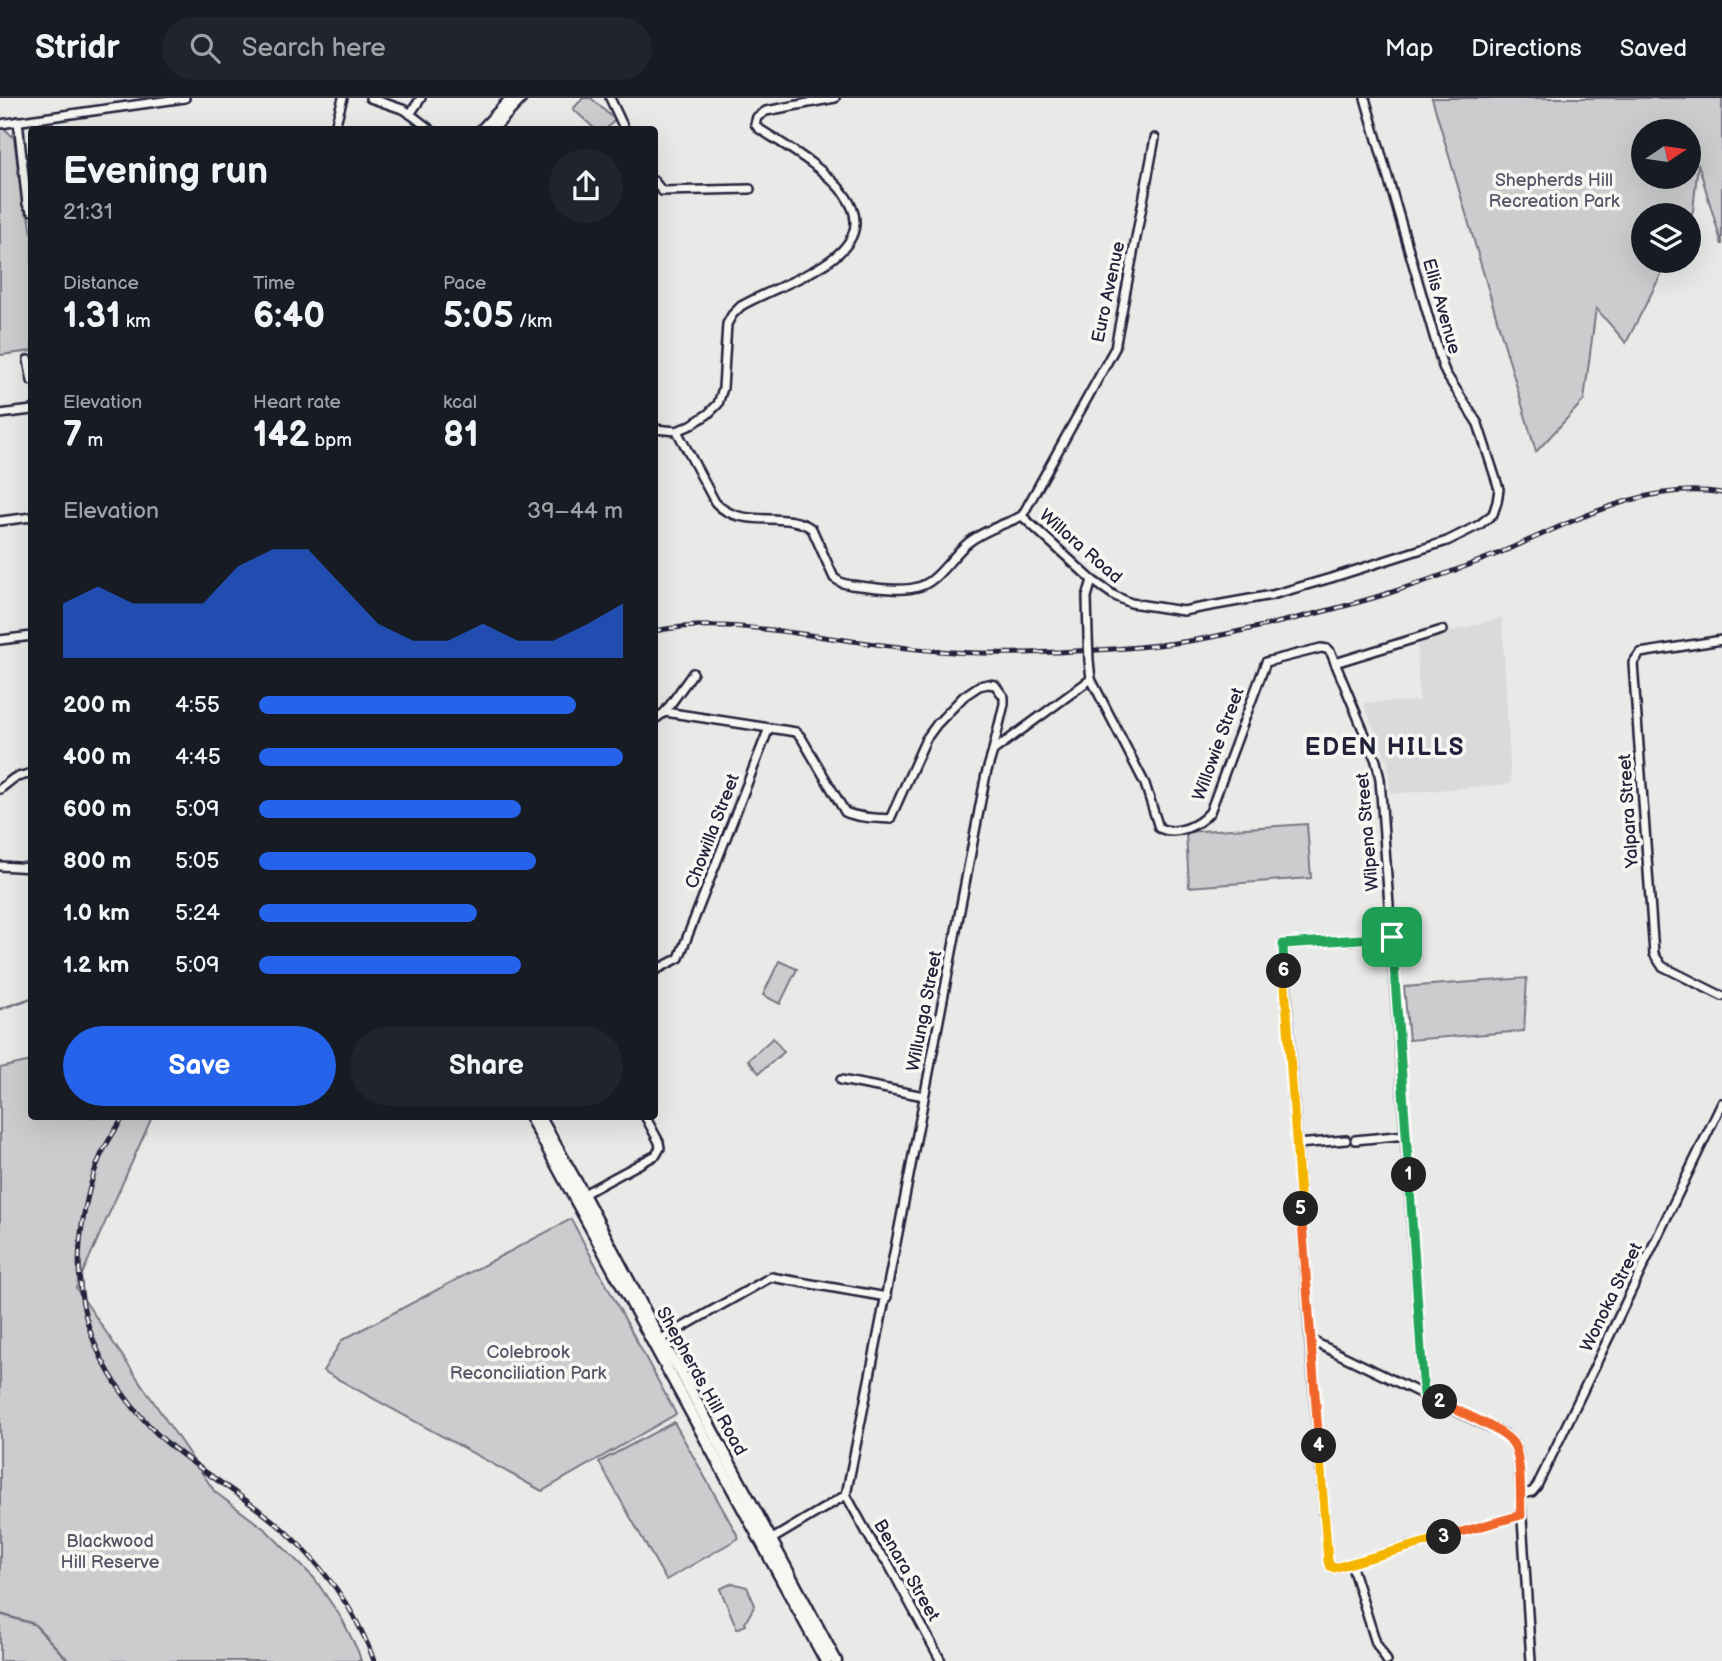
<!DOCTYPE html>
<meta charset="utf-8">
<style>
:root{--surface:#171b24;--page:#20242c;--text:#f1f3f6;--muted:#9ea1a6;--line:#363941;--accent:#2563eb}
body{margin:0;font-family:"Balsamiq Sans",sans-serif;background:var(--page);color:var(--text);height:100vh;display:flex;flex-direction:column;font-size:26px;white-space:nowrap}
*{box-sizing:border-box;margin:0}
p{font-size:23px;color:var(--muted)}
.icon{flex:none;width:38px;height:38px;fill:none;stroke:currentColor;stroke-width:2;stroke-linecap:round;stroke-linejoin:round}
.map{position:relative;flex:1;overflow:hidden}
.side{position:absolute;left:28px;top:28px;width:630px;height:994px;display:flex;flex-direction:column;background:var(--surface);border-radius:7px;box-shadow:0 7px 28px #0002}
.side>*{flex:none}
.needle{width:46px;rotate:77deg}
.fabs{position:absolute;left:1631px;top:21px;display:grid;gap:14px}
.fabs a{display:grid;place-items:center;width:70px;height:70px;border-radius:50%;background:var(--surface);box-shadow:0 7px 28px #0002;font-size:35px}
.pin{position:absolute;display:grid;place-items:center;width:60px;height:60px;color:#fff;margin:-30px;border-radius:14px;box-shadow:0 4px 10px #0006}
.km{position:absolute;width:35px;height:35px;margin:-18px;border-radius:50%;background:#222;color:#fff;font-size:19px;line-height:35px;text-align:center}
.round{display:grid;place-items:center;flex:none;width:74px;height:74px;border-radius:37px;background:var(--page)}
.summary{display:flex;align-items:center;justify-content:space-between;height:119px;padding:0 35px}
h1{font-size:38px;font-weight:700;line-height:52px}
.figures{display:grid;grid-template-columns:repeat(3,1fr);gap:10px;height:119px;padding:7px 35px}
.figures div{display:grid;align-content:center}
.figures b{font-size:35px;font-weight:700}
.figures small{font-size:19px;font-weight:400}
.figures p{font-size:19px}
.chart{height:196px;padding:14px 35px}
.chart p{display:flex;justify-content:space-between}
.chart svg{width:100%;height:126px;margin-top:7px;fill:var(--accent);opacity:.7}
.cta{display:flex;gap:14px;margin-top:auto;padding:14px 35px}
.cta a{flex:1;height:80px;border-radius:42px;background:var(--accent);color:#fff;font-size:28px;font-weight:700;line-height:80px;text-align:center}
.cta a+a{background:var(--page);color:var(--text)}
ul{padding:0 35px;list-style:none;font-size:23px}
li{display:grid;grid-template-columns:112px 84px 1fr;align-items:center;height:52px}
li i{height:18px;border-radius:9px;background:var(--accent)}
header{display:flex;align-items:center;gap:42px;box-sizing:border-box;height:98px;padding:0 35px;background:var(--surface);border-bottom:2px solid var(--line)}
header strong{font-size:33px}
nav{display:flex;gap:38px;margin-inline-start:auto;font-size:24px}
.search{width:490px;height:63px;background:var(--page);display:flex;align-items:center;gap:18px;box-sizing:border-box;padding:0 24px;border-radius:38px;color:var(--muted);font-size:26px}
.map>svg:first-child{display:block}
</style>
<header>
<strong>Stridr</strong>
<div class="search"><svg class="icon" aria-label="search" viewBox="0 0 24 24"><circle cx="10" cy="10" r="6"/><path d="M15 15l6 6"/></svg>Search here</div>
<nav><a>Map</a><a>Directions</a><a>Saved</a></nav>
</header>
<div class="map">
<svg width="1722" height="1563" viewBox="0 0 1722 1563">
<rect width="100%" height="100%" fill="#e9e9e7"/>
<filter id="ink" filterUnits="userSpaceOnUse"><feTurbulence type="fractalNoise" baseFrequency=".0143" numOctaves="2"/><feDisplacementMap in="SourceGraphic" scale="14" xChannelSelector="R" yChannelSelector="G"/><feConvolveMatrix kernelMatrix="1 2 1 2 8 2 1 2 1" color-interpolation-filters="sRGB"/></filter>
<g filter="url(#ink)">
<path fill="#dadada" d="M 1502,519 L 1511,686 L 1391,696 L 1387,662 L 1363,605 L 1419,603 L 1417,543 Z"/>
<g fill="#ccccce" stroke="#777784" stroke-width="2" fill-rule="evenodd">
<path d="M 583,0 L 591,0 L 615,22 L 606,31 L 595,31 L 573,11 Z"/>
<path d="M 1432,0 L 1722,0 L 1722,147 L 1698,65 L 1693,113 L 1689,122 L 1689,117 L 1643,117 L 1643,163 L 1668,163 L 1626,245 L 1596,210 L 1584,302 L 1536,354 ZM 1643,33 L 1689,33 L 1689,79 L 1643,79 Z"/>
<path d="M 0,31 L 5,31 L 14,40 L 23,109 L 30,122 L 32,137 L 32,253 L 0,257 Z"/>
<path d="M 1307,726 L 1311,780 L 1189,789 L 1186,734 Z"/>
<path d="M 779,863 L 797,871 L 780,906 L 763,897 Z"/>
<path d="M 1527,880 L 1524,933 L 1409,942 L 1404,889 Z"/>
<path d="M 773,940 L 784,954 L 759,975 L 748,962 Z"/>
<path d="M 31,963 L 32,1018 L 152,1019 L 76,1190 L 215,1394 L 266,1432 L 314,1480 L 342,1521 L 358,1553 L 361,1563 L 0,1563 L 0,970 Z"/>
<path d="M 571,1121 L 676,1316 L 542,1393 L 323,1273 L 342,1242 Z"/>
<path d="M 674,1324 L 739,1440 L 666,1482 L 599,1364 Z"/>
<path d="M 732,1485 L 747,1489 L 755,1507 L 745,1525 L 746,1527 L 737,1531 L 720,1491 Z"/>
</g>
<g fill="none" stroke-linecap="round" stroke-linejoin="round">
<g stroke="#71717f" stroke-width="2.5">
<path d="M 0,911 L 32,900"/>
<path d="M 0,1516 L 34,1526 L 69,1563"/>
</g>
<defs>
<g id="street">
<path d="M 370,0 L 405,12 L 431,32"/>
<path d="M 610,0 L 625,32"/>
<path d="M 410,16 L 421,0"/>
<path d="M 18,23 L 27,106 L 32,113"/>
<path d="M 0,26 L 185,0"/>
<path d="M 334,32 L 343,0"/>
<path d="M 654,83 L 662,93 L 750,91"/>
<path d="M 28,262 L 32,283"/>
<path d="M 0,316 L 32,312"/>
<path d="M 654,331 L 677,333 L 715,404 C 740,433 787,411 812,431 L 834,480 L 842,485 L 851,487 C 871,489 903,495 921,488 C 939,482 953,456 969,444 C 984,432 1005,426 1022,418 L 1092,482 L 1115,498 L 1131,505 L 1183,513 L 1272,497 L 1331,480 L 1447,443 L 1479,427 L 1493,416 L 1497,404 L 1499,391 L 1478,326 L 1446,276 L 1442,266 L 1365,0"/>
<path d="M 677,333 L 691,327 L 708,316 L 718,306 L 723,290 L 727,226 L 732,217 L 741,208 C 768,193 798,183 823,167 C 908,114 802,59 758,30 L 755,26 L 757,19 L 766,13 L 835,0"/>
<path d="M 1022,418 L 1115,250 L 1155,40"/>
<path d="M 0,423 L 32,419"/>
<path d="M 1088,538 L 1087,499 L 1092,482"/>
<path d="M 0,542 L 32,538"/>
<path d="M 1722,542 L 1640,555 L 1633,565 L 1654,856 L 1662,868 L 1722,898"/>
<path d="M 1335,565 L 1442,532"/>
<path d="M 1091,581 L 1145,686 L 1159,730 C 1177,738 1198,728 1210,714 L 1266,564 L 1321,550 L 1327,551 L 1331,555 L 1376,663 L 1380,681 L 1424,1297 L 1504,1336 L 1513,1345 L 1518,1357 L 1531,1563"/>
<path d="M 665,614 L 796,634 L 801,639 L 845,714 C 858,720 875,720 890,721 L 926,641 L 937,626 L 964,598 L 979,588 L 988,586 L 995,587 L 1004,599 L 1004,606 L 993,652"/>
<path d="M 654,622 L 665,614 L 693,575"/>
<path d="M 0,691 L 14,680 L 32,675"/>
<path d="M 0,768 L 32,770"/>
<path d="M 1392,839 L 1283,846 L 1310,1242 L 1328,1463 L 1330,1468 L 1334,1470 L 1521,1417"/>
<path d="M 654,873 L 679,860 L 769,630"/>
<path d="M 841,982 L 924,998"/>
<path d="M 1355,1042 L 1406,1037"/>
<path d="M 1297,1046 L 1346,1042"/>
<path d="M 580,1098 L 656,1057 L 660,1050 L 659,1044 L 645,1018"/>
<path d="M 1310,1242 L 1424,1297"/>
<path d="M 658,1243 L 771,1179 L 887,1199"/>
<path d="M 1520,1396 L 1532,1394 L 1537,1388 L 1722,1005"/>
<path d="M 846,1397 C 895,1157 940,916 986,676 L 993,653 L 1091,581 L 1089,563"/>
<path d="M 846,1397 L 876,1451 L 888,1465 L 941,1563"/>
<path d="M 769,1443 L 846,1397"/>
<path d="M 1351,1466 L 1376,1545 L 1387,1563"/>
</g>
<g id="secondary">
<path d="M 482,32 L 512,0"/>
<path d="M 491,32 L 521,0"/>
<path d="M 530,1018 L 826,1563"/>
<path d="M 539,1018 L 583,1096 L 660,1242 L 678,1269 L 836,1563"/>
</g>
</defs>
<use href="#street" stroke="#22223b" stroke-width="12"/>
<use href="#secondary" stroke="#22223b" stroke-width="15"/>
<use href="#street" stroke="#f6f6f2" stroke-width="7"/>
<use href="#secondary" stroke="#f6f6f2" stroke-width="10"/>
<defs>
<g id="rail">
<path d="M 654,533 C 704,523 753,529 802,536 C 840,541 878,547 917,551 C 969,557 1023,556 1076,553 C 1121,551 1168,548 1212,539 C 1270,527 1327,514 1383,497 C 1421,485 1460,471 1497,456 C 1568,427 1643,382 1722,395"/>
<path d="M 124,1018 C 117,1030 108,1042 102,1055 C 93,1074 88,1095 84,1116 C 70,1190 86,1250 133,1309 C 143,1321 154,1334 166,1344 C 204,1376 248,1400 285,1433 C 310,1456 331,1481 349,1510 C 359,1527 368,1545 374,1563"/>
</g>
</defs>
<use href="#rail" stroke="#22223b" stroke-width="5"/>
<use href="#rail" stroke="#f6f6f2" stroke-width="2.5" stroke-dasharray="8" stroke-linecap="butt"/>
<defs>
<path id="street-bridge" d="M 1088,538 L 1089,563"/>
</defs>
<use href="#street-bridge" stroke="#22223b" stroke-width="12" stroke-linecap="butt"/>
<use href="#street-bridge" stroke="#f6f6f2" stroke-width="7"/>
</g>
</g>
<g fill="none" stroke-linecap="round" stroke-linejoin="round" filter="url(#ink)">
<defs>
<path id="split-1" d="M 1392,839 L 1409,1077"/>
<path id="split-2" d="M 1409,1077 L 1424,1297 L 1440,1304"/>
<path id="split-3" d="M 1440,1304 C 1457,1313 1506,1332 1514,1347 C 1522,1362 1520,1400 1521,1417 L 1444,1439"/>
<path id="split-4" d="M 1319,1348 L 1328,1463 L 1330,1468 L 1334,1470 L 1444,1439"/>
<path id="split-5" d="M 1301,1111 L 1319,1348"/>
<path id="split-6" d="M 1284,873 L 1301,1111"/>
<path id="split-7" d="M 1284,873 L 1283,846 L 1392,839"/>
</defs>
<use href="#split-1" stroke="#fff" stroke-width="14"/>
<use href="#split-2" stroke="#fff" stroke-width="14"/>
<use href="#split-3" stroke="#fff" stroke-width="14"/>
<use href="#split-4" stroke="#fff" stroke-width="14"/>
<use href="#split-5" stroke="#fff" stroke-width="14"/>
<use href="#split-6" stroke="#fff" stroke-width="14"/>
<use href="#split-7" stroke="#fff" stroke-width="14"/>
<use href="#split-1" stroke="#22a559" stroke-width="9"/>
<use href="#split-2" stroke="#22a559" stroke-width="9"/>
<use href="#split-3" stroke="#f0652b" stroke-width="9"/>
<use href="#split-4" stroke="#f5b400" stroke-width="9"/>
<use href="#split-5" stroke="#f0652b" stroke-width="9"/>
<use href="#split-6" stroke="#f5b400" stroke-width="9"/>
<use href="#split-7" stroke="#22a559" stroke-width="9"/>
</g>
<g text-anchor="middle" stroke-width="7" stroke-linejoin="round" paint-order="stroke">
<g font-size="18" fill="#555567" stroke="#f6f6f2">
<text x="1554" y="88">Shepherds Hill<tspan x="1554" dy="21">Recreation Park</tspan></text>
<text x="528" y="1260">Colebrook<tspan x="528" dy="21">Reconciliation Park</tspan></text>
<text x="110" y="1449">Blackwood<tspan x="110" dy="21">Hill Reserve</tspan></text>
</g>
<g font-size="18" fill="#22223b" stroke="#f6f6f2">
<text transform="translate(1108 194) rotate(-78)" y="6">Euro Avenue</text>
<text transform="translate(1442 208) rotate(74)" y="6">Ellis Avenue</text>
<text transform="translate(1081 448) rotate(41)" y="6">Willora Road</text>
<text transform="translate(1218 646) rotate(-70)" y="6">Willowie Street</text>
<text transform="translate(1628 713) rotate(-94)" y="6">Yalpara Street</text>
<text transform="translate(712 733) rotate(-69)" y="6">Chowilla Street</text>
<text transform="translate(1367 734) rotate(-95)" y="6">Wilpena Street</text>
<text transform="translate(924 913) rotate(-79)" y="6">Willunga Street</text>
<text transform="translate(1611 1199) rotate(-64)" y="6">Wonoka Street</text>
<text transform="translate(702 1283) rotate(61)" y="6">Shepherds Hill Road</text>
<text transform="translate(907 1472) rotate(60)" y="6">Benara Street</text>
</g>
<g font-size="24" font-weight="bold" letter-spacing="2" fill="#22223b" stroke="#f6f6f2">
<text x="1385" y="657">EDEN HILLS</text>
</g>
</g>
</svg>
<div class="fabs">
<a><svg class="needle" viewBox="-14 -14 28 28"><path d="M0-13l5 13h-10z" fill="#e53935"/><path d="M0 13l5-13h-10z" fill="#9ea1a6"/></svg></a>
<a><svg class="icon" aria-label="layers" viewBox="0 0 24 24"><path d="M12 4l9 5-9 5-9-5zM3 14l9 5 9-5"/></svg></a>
</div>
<div class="pin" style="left:1392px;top:839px;background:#1e9e55"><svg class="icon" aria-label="arrive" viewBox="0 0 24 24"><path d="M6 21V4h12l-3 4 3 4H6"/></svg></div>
<b class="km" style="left:1409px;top:1077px">1</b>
<b class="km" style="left:1440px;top:1304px">2</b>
<b class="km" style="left:1444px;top:1439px">3</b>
<b class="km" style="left:1319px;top:1348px">4</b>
<b class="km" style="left:1301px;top:1111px">5</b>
<b class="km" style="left:1284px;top:873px">6</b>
<section class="side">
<div class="summary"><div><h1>Evening run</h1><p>21:31</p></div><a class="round"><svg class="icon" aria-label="share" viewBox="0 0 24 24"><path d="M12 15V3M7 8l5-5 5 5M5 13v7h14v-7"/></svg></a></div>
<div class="figures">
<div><p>Distance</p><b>1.31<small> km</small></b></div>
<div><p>Time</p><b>6:40</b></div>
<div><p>Pace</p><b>5:05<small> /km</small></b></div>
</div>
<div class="figures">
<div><p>Elevation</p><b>7<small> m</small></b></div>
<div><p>Heart rate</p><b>142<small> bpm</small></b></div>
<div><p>kcal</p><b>81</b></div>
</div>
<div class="chart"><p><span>Elevation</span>39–44 m</p>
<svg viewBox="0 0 160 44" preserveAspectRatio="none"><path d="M0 44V25L10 19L20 25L30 25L40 25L50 12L60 6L70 6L80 19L90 32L100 38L110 38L120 32L130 38L140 38L150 32L160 25V44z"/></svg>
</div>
<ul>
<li><b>200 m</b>4:55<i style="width:87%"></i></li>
<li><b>400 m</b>4:45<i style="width:100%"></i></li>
<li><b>600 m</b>5:09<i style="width:72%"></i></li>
<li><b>800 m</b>5:05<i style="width:76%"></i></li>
<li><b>1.0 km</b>5:24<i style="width:60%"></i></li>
<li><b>1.2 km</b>5:09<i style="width:72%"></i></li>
</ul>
<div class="cta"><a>Save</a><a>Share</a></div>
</section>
</div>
